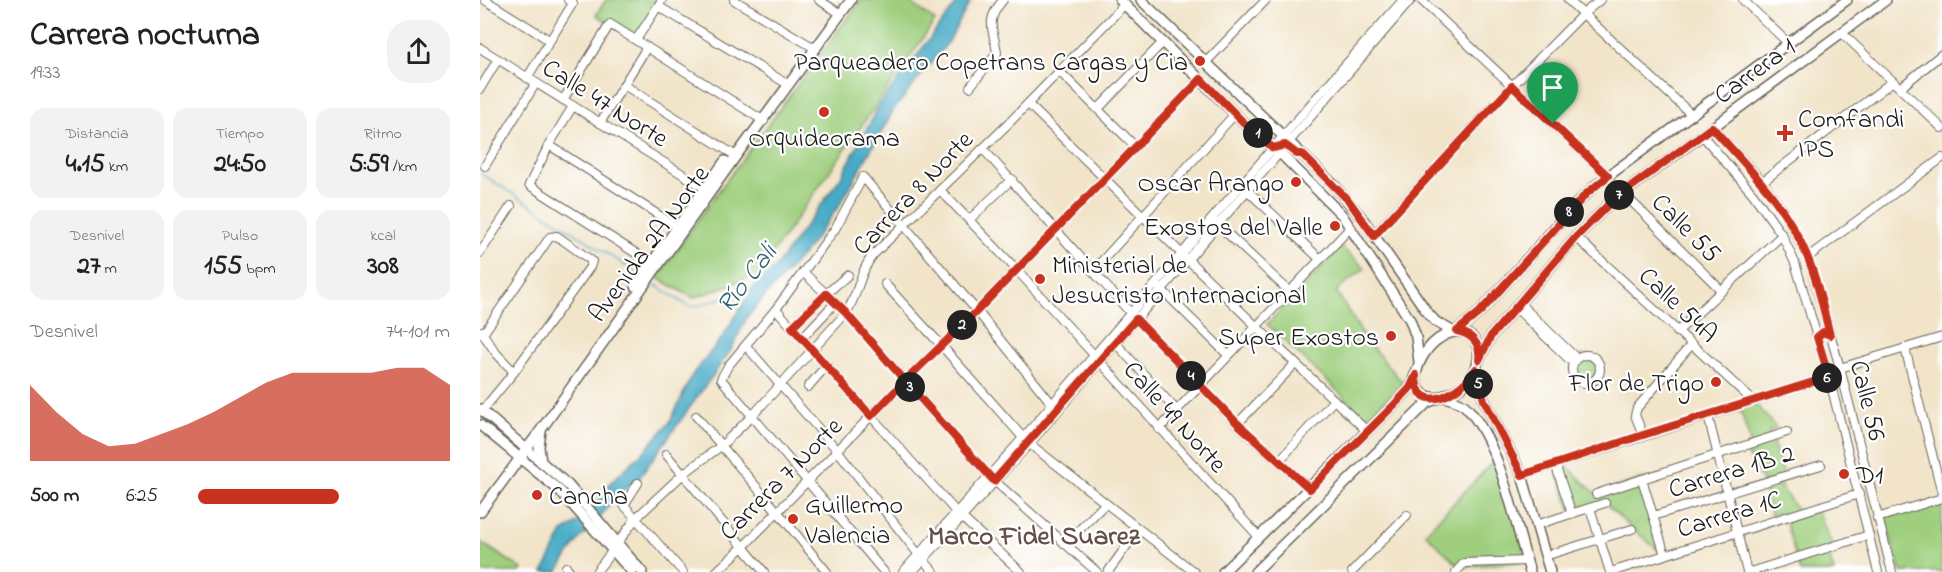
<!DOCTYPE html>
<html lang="es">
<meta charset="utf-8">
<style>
:root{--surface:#fff;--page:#f2f2f2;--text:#222;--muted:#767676;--accent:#c8321e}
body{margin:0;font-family:"Indie Flower",sans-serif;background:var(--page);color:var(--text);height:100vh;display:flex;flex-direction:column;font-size:22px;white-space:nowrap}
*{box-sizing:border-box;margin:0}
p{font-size:20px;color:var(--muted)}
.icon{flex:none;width:33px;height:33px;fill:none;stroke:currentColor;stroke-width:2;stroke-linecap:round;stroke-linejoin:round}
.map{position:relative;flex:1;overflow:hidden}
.drawer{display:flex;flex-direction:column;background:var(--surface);width:480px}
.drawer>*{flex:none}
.pin{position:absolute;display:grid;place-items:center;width:51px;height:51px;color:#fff;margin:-62px -26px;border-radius:50% 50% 50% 0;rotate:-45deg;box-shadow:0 0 6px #0007}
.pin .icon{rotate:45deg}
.km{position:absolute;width:30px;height:30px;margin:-15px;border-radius:50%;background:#222;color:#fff;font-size:16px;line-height:30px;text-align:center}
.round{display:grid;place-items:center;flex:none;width:63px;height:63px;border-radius:24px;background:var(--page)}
.summary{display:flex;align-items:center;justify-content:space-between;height:102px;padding:0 30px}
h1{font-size:33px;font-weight:700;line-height:45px}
.metrics{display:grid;grid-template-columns:repeat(3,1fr);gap:9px;height:102px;padding:6px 30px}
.metrics div{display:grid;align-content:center;border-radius:15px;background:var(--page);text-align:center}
.metrics b{font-size:26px;font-weight:700}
.metrics small{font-size:16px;font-weight:400}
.metrics p{font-size:16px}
.chart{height:168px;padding:12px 30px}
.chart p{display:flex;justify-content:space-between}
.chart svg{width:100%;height:108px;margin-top:6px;fill:var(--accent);opacity:.7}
ul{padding:0 30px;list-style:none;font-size:20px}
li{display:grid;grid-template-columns:96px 72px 1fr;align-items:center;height:45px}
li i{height:15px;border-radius:8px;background:var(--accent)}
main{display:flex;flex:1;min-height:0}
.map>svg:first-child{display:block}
</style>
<main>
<section class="drawer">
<div class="summary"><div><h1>Carrera nocturna</h1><p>19:33</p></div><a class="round"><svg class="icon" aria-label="share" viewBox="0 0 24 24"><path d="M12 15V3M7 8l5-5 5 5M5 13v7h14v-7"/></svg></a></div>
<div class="metrics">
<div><p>Distancia</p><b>4.15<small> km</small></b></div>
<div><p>Tiempo</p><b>24:50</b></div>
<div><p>Ritmo</p><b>5:59<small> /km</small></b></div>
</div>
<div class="metrics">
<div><p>Desnivel</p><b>27<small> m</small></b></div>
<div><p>Pulso</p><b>155<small> bpm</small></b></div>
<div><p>kcal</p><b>308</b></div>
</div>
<div class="chart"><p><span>Desnivel</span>74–101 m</p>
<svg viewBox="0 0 160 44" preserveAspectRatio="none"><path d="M0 44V13L10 24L20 33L30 38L40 37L50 33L60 29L70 24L80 18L90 12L100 8L110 8L120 8L130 8L140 6L150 6L160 13V44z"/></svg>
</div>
<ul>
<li><b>500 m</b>6:25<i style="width:56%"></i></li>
</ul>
</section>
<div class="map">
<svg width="1462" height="572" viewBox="0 0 1462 572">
<rect width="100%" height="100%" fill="#fff"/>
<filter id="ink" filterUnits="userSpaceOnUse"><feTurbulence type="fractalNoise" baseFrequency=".0167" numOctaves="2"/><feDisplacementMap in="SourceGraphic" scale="12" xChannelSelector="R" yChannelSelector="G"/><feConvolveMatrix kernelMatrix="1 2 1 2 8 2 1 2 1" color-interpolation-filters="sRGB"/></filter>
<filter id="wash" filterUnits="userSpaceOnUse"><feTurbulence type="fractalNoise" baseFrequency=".008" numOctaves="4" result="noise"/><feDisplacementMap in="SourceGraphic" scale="24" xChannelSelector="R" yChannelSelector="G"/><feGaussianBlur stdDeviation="1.35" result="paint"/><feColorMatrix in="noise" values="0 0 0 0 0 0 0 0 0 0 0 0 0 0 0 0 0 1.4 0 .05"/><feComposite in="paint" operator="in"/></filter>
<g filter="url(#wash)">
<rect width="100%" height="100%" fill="#f1e4c9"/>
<g fill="#9fcf7e" stroke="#5e764d" stroke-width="1.5">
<path d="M 126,0 L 180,0 L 155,39 L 116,15 Z"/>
<path d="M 381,0 L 427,0 L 455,21 L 277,275 L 213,298 L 178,278 L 229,204 Z"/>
<path d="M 861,247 L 885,268 L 856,291 L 886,340 L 923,383 L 886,418 L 787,324 Z"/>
<circle cx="1106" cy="369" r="14"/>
<path d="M 1271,403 L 1278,407 L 1297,429 L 1289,431 L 1304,475 L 1296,479 L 1318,512 L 1336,508 L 1353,546 L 1347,548 L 1354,572 L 1320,572 L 1303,513 L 1291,516 L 1281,479 L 1265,450 L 1270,442 L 1261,412 L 1259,412 L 1258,408 Z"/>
<path d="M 1017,461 L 1047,561 L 980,567 L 945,533 L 1012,463 Z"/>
<path d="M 1083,462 L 1116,494 L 1162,479 L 1185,555 L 1152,529 L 1125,503 L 1092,514 L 1075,464 Z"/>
<path d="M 1462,501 L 1462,572 L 1421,572 L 1404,517 Z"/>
<path d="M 0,542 L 42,569 L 40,572 L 0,572 Z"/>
</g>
<path fill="#47abc6" stroke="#326471" stroke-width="1.5" d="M 479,0 L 491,0 L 469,41 L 415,108 L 359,206 L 325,252 L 267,317 L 251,350 L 158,480 L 134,497 L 115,526 L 100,538 L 77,572 L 63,572 L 83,532 L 97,523 L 114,507 L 130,483 L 165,450 L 190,422 L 212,375 L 241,339 L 275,285 L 295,268 L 361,177 L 400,104 Z"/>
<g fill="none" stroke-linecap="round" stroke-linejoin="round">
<g stroke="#47abc6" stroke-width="1.5">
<path d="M 0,173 L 156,272"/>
<path d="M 174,284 L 208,306 L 213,307 L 274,288"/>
</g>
</g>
</g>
<g filter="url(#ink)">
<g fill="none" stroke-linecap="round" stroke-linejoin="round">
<defs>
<g id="minor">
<path d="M 5,0 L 69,40"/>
<path d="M 254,0 L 336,49"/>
<path d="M 339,0 L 361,14"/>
<path d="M 941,0 L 1128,176"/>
<path d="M 1088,0 L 1211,114"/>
<path d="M 1263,0 L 1308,43"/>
<path d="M 178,6 L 309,85"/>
<path d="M 1362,33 L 1462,128"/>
<path d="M 156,40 L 182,0"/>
<path d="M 0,48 L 228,190"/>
<path d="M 726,62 L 786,0"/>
<path d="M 579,71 L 656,147"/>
<path d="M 47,78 L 93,3 L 88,0"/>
<path d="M 144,85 L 256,156"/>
<path d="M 490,87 L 517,53 C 514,29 504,22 523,0"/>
<path d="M 1420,88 L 1462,54"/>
<path d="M 0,89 L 18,59"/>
<path d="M 83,100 L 130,24 L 284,121"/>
<path d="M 548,104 L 777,327 L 888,432"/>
<path d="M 93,106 L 69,145 L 49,185 L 176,266"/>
<path d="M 618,109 L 683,42"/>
<path d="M 120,123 L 167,47"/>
<path d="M 1232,127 L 1280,179 L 1302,209 L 1328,257 L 1360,368 L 1412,572"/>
<path d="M 1222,135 L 1273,194 L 1302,235 L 1315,263 L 1349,377 L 1398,572"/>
<path d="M 69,145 L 202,230"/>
<path d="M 503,149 L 656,319 L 757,424 L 830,489"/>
<path d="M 5,166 L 56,83"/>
<path d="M 1282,182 L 1413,81"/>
<path d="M 766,189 L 840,259"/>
<path d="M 460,190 L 536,269 L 779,537"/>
<path d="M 1143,193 L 1242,291"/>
<path d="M 489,220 L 532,179"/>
<path d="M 734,221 L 810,292"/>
<path d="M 894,235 L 1032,86 L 1103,14 L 1120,0"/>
<path d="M 1096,237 L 1273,401"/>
<path d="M 0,253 L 31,206"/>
<path d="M 1328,257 L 1462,158"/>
<path d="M 613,271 L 755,114"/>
<path d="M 323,272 L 366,313 L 509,476 L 617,572"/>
<path d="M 405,284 L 461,345 L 546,441 L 714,572"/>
<path d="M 679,287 L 748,355"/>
<path d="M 1039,303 L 1096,358"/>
<path d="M 1035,307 L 1093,363"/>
<path d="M 296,309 L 477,513 L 541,572"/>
<path d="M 312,327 L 346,294 L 368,275"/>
<path d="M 1,331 L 16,353 L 34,372"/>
<path d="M 1197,332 L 1302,235"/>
<path d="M 322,338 L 355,303"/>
<path d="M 633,340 L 696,410"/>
<path d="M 266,346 L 358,451 L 439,555 L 454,572"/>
<path d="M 1425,348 L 1462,493"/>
<circle cx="1106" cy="369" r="14"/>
<path d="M 1360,368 L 1462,337"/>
<path d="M 328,387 L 346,366"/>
<path d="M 2,411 L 34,372 L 110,267 L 112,261 L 77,236 L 70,237 L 3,334"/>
<path d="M 216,416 L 297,511 L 347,572"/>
<path d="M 1228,416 L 1267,572"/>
<path d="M 757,424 L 815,364"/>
<path d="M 679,429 L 871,227"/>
<path d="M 1163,435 L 1155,415 L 1157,408 L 1211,345"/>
<path d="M 186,454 L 284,572"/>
<path d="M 799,461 L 854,400"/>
<path d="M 1075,464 L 1092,514"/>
<path d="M 1042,475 L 1349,377"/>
<path d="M 1162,479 L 1185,555"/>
<path d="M 158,483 L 144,505 L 203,572"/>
<path d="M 1116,494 L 1307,432"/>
<path d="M 1110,508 L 1130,572"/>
<path d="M 1173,516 L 1341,465"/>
<path d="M 1397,518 L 1462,498"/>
<path d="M 1056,525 L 1125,503"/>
<path d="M 137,544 L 156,518 L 203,474 L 241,446 L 273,415 L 366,313 C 379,294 379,272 393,255 L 528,124 L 645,4"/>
<path d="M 585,544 L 625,504"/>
<path d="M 1065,556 L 1152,529"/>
<path d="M 86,567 L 91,572"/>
<path d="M 116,572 L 133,550"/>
<path d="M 236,572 L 263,547 L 436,370 L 497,311 L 721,79"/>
<path d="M 404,572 L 241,379 L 248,366 L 296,309 L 355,229 L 383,177 L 497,311 L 577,410"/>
<path d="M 423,572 L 543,438 L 836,98 L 923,0"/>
<path d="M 432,572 L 549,444 L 931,0"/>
<path d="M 628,572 L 658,530"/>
<path d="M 872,572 L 927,515"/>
<path d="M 976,572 L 984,563 L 1047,561"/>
<path d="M 1131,572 L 1379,494"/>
<path d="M 1270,572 L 1389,535"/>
</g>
<g id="major">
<path d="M 640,0 L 762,121 L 801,154 L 862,215 L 930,320 L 936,337 L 939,362"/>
<path d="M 661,0 L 853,184 L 882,218 L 947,312 L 956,322 L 974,332"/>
<path d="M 155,286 L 245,161"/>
<path d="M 977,331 L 1000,312 L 1094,206 L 1116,185 L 1367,0"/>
<path d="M 999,360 L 1011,336 L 1096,237 L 1131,202 L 1406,0"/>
<path d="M 996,369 L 1004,400 L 1042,475 L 1070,572"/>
<path d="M 964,397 C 973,399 982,402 988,409 C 1021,446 1035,524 1050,572"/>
<path d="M 0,409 L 88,485 L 162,572"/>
<path d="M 0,425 L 80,491 L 152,572"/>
<path d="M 61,431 L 59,447 L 61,462"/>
<path d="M 0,512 L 63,427 L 256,156 L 371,0"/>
<path d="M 743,572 L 915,404 L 930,388 L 935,375"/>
<path d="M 775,572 L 946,404 C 960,395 975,394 987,382 C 1013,353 992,315 957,340 C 937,355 921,397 959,398"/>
</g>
</defs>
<use href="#minor" stroke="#676259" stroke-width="10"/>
<use href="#major" stroke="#676259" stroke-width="12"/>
<use href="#minor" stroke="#fff" stroke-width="8"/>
<use href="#major" stroke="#fff" stroke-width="9"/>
</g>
</g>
<g fill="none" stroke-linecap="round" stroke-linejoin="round" filter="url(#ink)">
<defs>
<path id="route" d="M 1073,124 L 1032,86 L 894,236 L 869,201 L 822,154 L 817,154 L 805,145 L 793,148 L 762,121 L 721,79 L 497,311 L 425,381 L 366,313 L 346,294 L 312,327 L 391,416 L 425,381 L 514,481 L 656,319 L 758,424 L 830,489 L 915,404 L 930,388 L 936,375 C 936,419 983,392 996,369 L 1004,400 L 1042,475 L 1163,435 L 1349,377 L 1337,337 L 1343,332 L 1350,335 C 1343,309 1338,281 1327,256 C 1306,204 1268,168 1232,127 L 1131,202 L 1096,237 L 1011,336 L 999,360 C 1001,344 992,334 977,331 L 1000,312 L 1106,194 L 1128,176 L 1073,124"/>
</defs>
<use href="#route" stroke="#fff" stroke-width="12"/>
<use href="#route" stroke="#c8321e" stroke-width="8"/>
</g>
<g fill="#c8321e" stroke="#fff" stroke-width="2">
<circle cx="720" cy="61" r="6"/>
<circle cx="344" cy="112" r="6"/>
<path d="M1302 124h6v6h6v6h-6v6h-6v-6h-6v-6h6z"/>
<circle cx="816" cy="182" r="6"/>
<circle cx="855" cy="226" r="6"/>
<circle cx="560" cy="279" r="6"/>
<circle cx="911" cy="336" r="6"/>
<circle cx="1236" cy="382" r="6"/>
<circle cx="1364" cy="474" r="6"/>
<circle cx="57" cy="495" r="6"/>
<circle cx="313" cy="519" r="6"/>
</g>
<g text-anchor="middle" stroke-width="4.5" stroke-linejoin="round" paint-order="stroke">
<g font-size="26" fill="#1c1c1c" stroke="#fff" text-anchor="end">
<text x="708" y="70">Parqueadero Copetrans Cargas y Cia</text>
<text x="1318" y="127" text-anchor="start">Comfandi<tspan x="1318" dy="30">IPS</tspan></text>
<text x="344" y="146" text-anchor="middle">Orquideorama</text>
<text x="804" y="191">Oscar Arango</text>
<text x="843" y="235">Exostos del Valle</text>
<text x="572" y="273" text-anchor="start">Ministerial de<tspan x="572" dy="30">Jesucristo Internacional</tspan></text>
<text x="899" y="345">Super Exostos</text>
<text x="1224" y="391">Flor de Trigo</text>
<text x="1376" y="483" text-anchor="start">D1</text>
<text x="69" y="504" text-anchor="start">Cancha</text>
<text x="325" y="513" text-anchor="start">Guillermo<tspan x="325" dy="30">Valencia</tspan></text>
</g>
<g font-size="26" fill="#1c1c1c" stroke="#fff">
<text transform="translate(1274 70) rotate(-36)" y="9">Carrera 1</text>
<text transform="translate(126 102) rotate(32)" y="9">Calle 47 Norte</text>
<text transform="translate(432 192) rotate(-46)" y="9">Carrera 8 Norte</text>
<text transform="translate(1207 227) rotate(45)" y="9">Calle 55</text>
<text transform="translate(168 243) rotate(-54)" y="9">Avenida 2A Norte</text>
<text transform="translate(1199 304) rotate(43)" y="9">Calle 54A</text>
<text transform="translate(1389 400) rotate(76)" y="9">Calle 56</text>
<text transform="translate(696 416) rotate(48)" y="9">Calle 49 Norte</text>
<text transform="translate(1251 470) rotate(-17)" y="9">Carrera 1B 2</text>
<text transform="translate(300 478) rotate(-45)" y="9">Carrera 7 Norte</text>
<text transform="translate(1249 513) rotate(-17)" y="9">Carrera 1C</text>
</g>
<g font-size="27" font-style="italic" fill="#326471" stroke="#fff">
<text transform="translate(266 278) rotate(-52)" y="9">Río Cali</text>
</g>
<g font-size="27" font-weight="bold" fill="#66504c" stroke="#fff">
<text x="554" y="544">Marco Fidel Suarez</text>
</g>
</g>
</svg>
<div class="pin" style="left:1073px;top:124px;background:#1e9e55"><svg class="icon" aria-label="arrive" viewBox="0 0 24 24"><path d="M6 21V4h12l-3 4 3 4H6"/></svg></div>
<b class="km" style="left:778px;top:133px">1</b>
<b class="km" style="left:482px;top:325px">2</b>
<b class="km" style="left:430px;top:387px">3</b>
<b class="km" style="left:711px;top:376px">4</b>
<b class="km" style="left:998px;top:384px">5</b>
<b class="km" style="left:1347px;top:378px">6</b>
<b class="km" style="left:1139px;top:195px">7</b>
<b class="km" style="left:1089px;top:212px">8</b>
</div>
</main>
